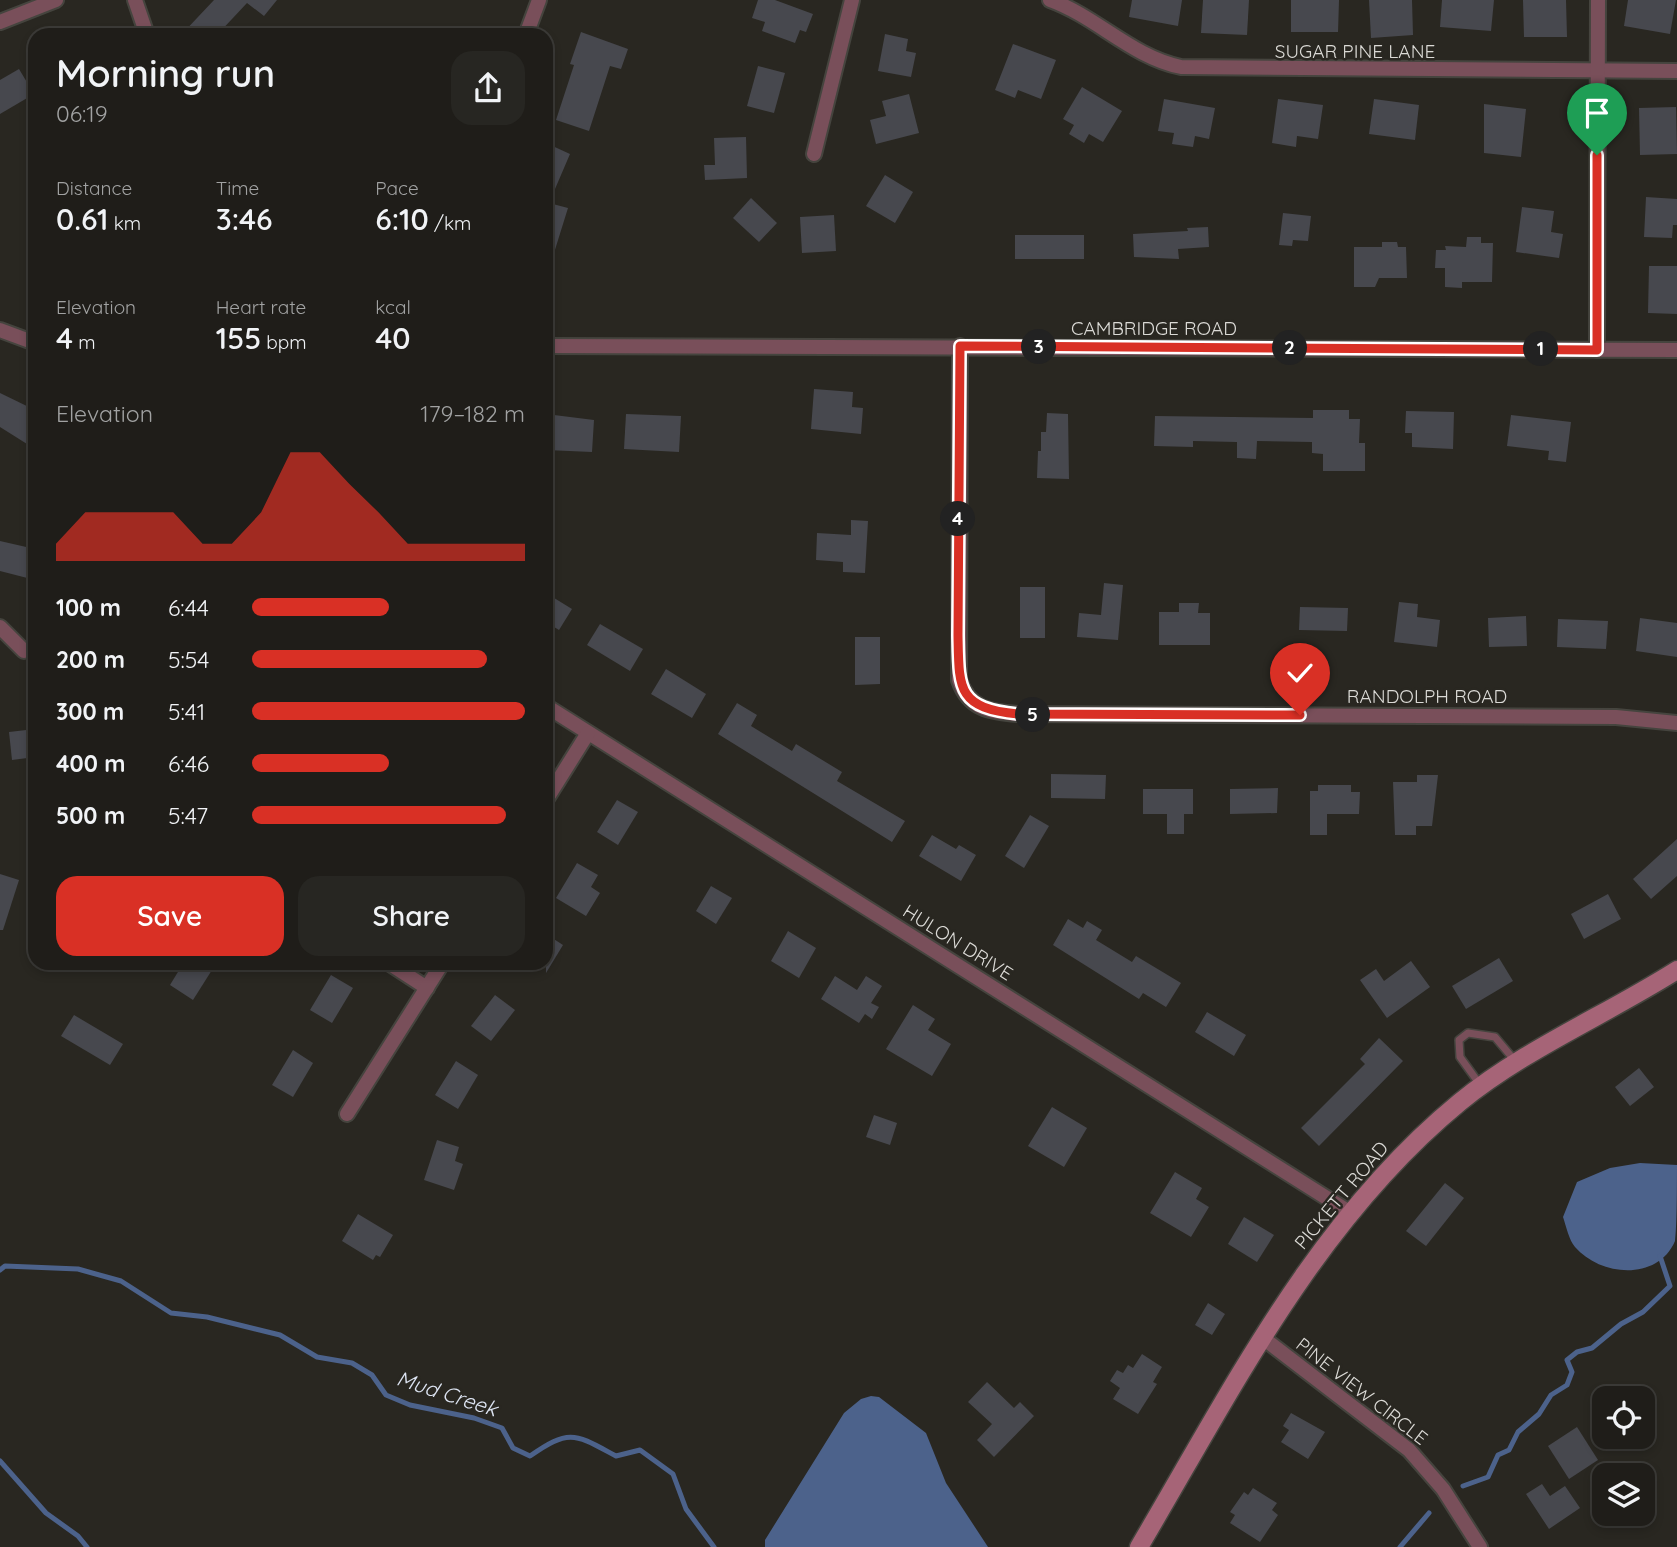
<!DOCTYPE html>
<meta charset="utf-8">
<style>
:root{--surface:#1f1d19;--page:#272622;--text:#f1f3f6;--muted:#a1a2a2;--line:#3c3b38;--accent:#d93025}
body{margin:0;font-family:Quicksand,sans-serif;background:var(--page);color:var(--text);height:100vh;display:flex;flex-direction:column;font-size:26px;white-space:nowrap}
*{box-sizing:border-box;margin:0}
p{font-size:23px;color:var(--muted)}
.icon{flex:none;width:38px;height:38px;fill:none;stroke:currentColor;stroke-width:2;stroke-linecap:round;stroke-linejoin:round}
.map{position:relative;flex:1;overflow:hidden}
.drawer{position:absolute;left:28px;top:28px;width:525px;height:942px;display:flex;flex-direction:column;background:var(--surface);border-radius:21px;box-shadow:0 4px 10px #0003,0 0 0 2px var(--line)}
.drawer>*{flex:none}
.buttons{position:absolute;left:1592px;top:1386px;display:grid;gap:14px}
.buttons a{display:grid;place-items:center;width:63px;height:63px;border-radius:14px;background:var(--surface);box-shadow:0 4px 10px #0003,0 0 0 2px var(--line);font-size:35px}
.pin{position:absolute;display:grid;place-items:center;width:60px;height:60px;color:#fff;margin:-72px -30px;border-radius:50% 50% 50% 0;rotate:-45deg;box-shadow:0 0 7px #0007}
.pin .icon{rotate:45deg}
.km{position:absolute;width:35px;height:35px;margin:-18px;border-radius:50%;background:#222;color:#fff;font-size:19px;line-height:35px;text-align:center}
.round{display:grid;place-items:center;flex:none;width:74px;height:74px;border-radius:21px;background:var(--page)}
.overview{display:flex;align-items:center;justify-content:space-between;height:119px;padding:0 28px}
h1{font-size:38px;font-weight:600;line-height:52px}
.metrics{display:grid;grid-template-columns:repeat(3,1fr);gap:10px;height:119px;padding:7px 28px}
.metrics div{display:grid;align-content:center}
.metrics b{font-size:30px;font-weight:600}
.metrics small{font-size:19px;font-weight:400}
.metrics p{font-size:19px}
.chart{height:196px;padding:14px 28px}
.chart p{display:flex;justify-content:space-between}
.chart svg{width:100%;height:126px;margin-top:7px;fill:var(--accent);opacity:.7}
.action{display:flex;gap:14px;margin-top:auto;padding:14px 28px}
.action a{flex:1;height:80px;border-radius:21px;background:var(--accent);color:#fff;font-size:28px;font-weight:600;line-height:80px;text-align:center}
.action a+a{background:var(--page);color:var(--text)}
ul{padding:0 28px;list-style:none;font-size:23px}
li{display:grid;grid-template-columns:112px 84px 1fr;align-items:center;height:52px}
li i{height:18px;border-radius:9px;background:var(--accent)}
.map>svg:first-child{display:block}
</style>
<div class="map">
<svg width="1677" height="1547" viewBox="0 0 1677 1547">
<rect width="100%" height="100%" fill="#292721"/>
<g fill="#4c628b">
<path d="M 1640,1163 L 1677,1165 C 1677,1183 1677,1226 1675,1241 C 1658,1281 1601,1277 1575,1247 C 1569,1240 1566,1226 1563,1217 L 1577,1182 L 1610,1168 Z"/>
<path d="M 871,1396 L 879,1397 L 926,1433 L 946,1483 L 988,1547 L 765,1547 L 765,1540 L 844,1413 L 861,1399 Z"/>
</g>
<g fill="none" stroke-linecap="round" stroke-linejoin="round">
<g stroke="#4c628b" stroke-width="5">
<path d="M 0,1270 L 5,1266 L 78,1269 L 121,1281 L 171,1313 L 207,1317 L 280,1335 L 317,1357 L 352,1363 L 372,1375 L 386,1395 L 410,1405 L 474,1418 L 502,1428 L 513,1448 L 530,1456 C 570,1428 575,1434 616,1456 L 640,1450 L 673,1474 L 686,1509 L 714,1547"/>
<path d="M 0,1461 L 46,1513 L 78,1536 L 87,1547"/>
<path d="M 1463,1486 L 1488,1477 L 1498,1455 L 1509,1450 L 1518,1432 L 1539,1414 L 1551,1395 L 1567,1385 L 1572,1372 L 1567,1360 L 1577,1352 L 1592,1348 L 1621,1324 L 1643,1312 L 1670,1286 L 1660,1256"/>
<path d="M 1400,1547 L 1429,1513"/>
</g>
</g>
<g fill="#47484e">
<path d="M 214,0 L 277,0 L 264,16 L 247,3 L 217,35 L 181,35 Z"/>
<path d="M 758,0 L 775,0 L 813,14 L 806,32 L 800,30 L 795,43 L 762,31 L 765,22 L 752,18 Z"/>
<path d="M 1132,0 L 1182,0 L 1178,26 L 1129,17 Z"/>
<path d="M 1203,0 L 1249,0 L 1247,35 L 1201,33 Z"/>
<path d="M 1291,0 L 1339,0 L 1338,32 L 1291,32 Z"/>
<path d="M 1369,0 L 1412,0 L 1413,35 L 1371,38 Z"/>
<path d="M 1442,0 L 1494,0 L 1491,31 L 1440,27 Z"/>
<path d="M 1523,0 L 1566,0 L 1567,37 L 1524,37 Z"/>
<path d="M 1628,0 L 1676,0 L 1670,34 L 1624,26 Z"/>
<path d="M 581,32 L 628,49 L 621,69 L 610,66 L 589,131 L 556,120 L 574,65 L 570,64 Z"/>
<path d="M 885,34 L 908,39 L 906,51 L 916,53 L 911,77 L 878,71 Z"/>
<path d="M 1013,44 L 1056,60 L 1041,99 L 1018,90 L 1015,98 L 995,90 Z"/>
<path d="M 758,66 L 785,73 L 774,113 L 747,106 Z"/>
<path d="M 19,69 L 34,94 L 0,114 L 0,80 Z"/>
<path d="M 1082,87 L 1122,111 L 1103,142 L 1089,134 L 1084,143 L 1069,134 L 1074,125 L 1063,119 Z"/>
<path d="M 909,94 L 919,133 L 876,144 L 870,120 L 886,116 L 882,101 Z"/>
<path d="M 1164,99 L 1215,108 L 1209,139 L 1195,136 L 1193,147 L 1172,144 L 1174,133 L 1158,131 Z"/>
<path d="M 1278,99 L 1323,105 L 1318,139 L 1297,136 L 1296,147 L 1272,143 Z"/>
<path d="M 1374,99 L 1419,105 L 1415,140 L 1369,134 Z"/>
<path d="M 1484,104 L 1526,109 L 1521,157 L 1484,153 Z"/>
<path d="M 1676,107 L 1677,154 L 1640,155 L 1639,108 Z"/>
<path d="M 746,137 L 747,178 L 705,180 L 704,165 L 715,165 L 714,138 Z"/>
<path d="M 546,143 L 570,154 L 549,203 L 568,208 L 549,269 L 546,268 Z"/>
<path d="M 885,175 L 913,192 L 895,223 L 866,206 Z"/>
<path d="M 1646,197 L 1677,199 L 1677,225 L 1673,225 L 1672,238 L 1644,237 Z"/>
<path d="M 751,198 L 777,223 L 759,242 L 733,218 Z"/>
<path d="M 1522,207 L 1554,211 L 1551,232 L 1563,234 L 1559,258 L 1516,252 Z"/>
<path d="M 1283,213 L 1311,216 L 1308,241 L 1293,240 L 1292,246 L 1279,245 Z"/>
<path d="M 834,215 L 836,251 L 802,253 L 800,217 Z"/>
<path d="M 1208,227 L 1209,247 L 1178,249 L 1179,259 L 1134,257 L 1133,234 L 1188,231 L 1187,228 Z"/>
<rect x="1015" y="235" width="69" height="24"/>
<path d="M 1467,237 L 1481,237 L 1481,243 L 1493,243 L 1492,282 L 1462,282 L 1462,288 L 1445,287 L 1445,268 L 1435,268 L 1436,250 L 1446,250 L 1445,246 L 1466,247 Z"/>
<path d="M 1382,242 L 1397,242 L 1398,247 L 1406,247 L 1407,278 L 1379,278 L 1375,287 L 1354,287 L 1354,247 L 1382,247 Z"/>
<path d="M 1649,266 L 1677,266 L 1677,314 L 1648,313 Z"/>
<path d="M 814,389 L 853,392 L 852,407 L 863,408 L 861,434 L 811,429 Z"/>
<path d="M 0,393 L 35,410 L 35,449 L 0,427 Z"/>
<path d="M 1313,410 L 1349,410 L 1349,419 L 1360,419 L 1359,443 L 1365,443 L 1365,471 L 1323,471 L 1323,454 L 1312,453 L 1312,442 L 1257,441 L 1256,459 L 1237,458 L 1237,442 L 1193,441 L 1193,447 L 1154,446 L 1155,416 L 1313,418 Z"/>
<path d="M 1406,411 L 1454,412 L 1453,449 L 1412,447 L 1412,433 L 1405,433 Z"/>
<path d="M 1047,413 L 1068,414 L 1069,479 L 1037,478 L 1038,451 L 1041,451 L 1041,432 L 1046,432 Z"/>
<path d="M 546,414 L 594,420 L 592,452 L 546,450 Z"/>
<path d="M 626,414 L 681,416 L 679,452 L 624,449 Z"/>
<path d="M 1511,415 L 1571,422 L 1566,462 L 1548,460 L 1549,451 L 1507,446 Z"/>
<path d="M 851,520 L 868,521 L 865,573 L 843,572 L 843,562 L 816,560 L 817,533 L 851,535 Z"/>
<path d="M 0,541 L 35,549 L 35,580 L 0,571 Z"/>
<path d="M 1104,583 L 1123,585 L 1118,640 L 1077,637 L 1079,613 L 1101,615 Z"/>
<rect x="1020" y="587" width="25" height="51"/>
<path d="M 546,593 L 572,609 L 559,630 L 546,622 Z"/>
<path d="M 1399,602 L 1418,604 L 1417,617 L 1440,620 L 1437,647 L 1394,642 Z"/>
<path d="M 1179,603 L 1199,603 L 1198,613 L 1210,613 L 1210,645 L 1159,645 L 1159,612 L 1179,612 Z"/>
<path d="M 1300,607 L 1348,608 L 1347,631 L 1299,630 Z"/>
<path d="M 1526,616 L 1527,646 L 1489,647 L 1488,618 Z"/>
<path d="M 1640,618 L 1677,623 L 1677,657 L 1636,651 Z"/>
<path d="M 1558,619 L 1608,621 L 1606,649 L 1557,647 Z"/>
<path d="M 600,624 L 643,649 L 630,671 L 587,645 Z"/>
<path d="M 855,637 L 880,637 L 880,684 L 855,685 Z"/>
<path d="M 666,669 L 706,694 L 692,718 L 651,694 Z"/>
<path d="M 737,703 L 757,715 L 751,726 L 792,751 L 796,744 L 842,772 L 837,781 L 905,821 L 892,842 L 718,734 Z"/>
<path d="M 35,729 L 35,757 L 12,760 L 9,732 Z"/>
<path d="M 1051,774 L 1106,775 L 1105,799 L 1051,798 Z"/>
<path d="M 1417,775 L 1438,775 L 1432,826 L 1416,826 L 1416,835 L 1395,835 L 1393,782 L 1417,782 Z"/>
<path d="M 1318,785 L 1351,785 L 1351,792 L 1360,792 L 1359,814 L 1327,814 L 1327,835 L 1310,835 L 1310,791 L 1318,791 Z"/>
<path d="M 1278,788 L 1277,813 L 1230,814 L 1230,789 Z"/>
<path d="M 1143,789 L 1193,789 L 1193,814 L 1184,814 L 1184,834 L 1167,834 L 1167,814 L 1143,814 Z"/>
<path d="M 617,800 L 638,812 L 618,845 L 597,832 Z"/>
<path d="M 1030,815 L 1049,826 L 1024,868 L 1005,856 Z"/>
<path d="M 932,835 L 956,849 L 959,845 L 976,855 L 961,881 L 919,856 Z"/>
<path d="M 1677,839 L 1677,876 L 1651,899 L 1633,879 Z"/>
<path d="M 577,863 L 598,875 L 591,887 L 600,893 L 586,916 L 556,898 Z"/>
<path d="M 0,874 L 19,880 L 3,930 L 0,930 Z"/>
<path d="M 711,886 L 732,898 L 716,924 L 696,911 Z"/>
<path d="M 1608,894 L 1621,919 L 1584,939 L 1571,914 Z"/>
<path d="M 1068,919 L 1083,928 L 1087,921 L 1102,930 L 1096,940 L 1132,962 L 1136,956 L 1181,983 L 1166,1007 L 1143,993 L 1139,999 L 1053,945 Z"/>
<path d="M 788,931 L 816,948 L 799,978 L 771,961 Z"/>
<path d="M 546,934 L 563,945 L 546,973 Z"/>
<path d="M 1499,958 L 1513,981 L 1466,1009 L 1452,986 Z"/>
<path d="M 1411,961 L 1430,987 L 1387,1018 L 1360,980 L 1376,969 L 1384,981 Z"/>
<path d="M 184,962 L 217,962 L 193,1000 L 170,985 Z"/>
<path d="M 331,975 L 353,988 L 332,1023 L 310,1010 Z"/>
<path d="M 835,976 L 857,990 L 866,976 L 882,986 L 871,1003 L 879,1007 L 872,1019 L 865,1014 L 859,1023 L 821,999 Z"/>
<path d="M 495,995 L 515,1010 L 491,1041 L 471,1026 Z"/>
<path d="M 913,1005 L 935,1019 L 928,1030 L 951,1044 L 932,1076 L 886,1049 Z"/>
<path d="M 1207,1012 L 1246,1035 L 1234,1056 L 1195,1032 Z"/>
<path d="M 74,1015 L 123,1044 L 110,1065 L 61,1036 Z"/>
<path d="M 1379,1038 L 1403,1061 L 1319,1146 L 1301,1128 L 1365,1064 L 1360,1059 Z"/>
<path d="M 293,1050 L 313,1063 L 293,1097 L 272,1085 Z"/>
<path d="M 456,1061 L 478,1075 L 458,1109 L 435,1095 Z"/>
<path d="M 1639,1068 L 1654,1087 L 1630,1106 L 1615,1087 Z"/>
<path d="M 1052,1107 L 1087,1128 L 1064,1167 L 1028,1146 Z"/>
<path d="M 874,1115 L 897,1123 L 890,1145 L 866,1137 Z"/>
<path d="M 437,1140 L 459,1147 L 455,1161 L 463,1164 L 454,1190 L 424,1180 Z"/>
<path d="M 1175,1172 L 1202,1188 L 1196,1199 L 1209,1207 L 1191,1237 L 1150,1213 Z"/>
<path d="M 1445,1183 L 1464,1198 L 1426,1246 L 1406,1231 Z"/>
<path d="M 358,1214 L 393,1235 L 380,1257 L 376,1255 L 373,1260 L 342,1241 Z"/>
<path d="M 1244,1217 L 1274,1235 L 1257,1262 L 1228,1244 Z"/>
<path d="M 1208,1303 L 1225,1314 L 1212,1335 L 1195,1325 Z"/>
<path d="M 1142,1354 L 1162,1367 L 1153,1382 L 1157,1384 L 1138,1414 L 1113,1399 L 1120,1388 L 1110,1381 L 1117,1370 L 1123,1373 L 1128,1365 L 1133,1368 Z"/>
<path d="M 987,1382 L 1014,1408 L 1020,1402 L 1034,1416 L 994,1457 L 977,1440 L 992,1424 L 968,1402 Z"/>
<path d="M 1291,1413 L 1325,1432 L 1308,1459 L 1281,1442 L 1289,1430 L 1283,1426 Z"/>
<path d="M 1577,1427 L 1598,1460 L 1569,1479 L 1548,1446 Z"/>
<path d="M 1542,1484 L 1550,1496 L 1565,1486 L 1580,1508 L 1549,1529 L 1526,1494 Z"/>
<path d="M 1253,1488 L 1277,1503 L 1272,1510 L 1278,1515 L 1260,1542 L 1230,1523 L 1235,1515 L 1230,1512 L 1244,1492 L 1248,1495 Z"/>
</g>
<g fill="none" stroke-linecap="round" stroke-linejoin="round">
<defs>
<path id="lane" d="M 1481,1086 L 1460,1057 L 1459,1040 L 1468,1033 L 1495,1037 L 1516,1062"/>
<g id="street">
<path d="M 135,0 L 147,35"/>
<path d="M 1050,0 C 1097,17 1132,57 1181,67 L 1677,71"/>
<path d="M 0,22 L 56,0"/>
<path d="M 526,35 L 539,0"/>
<path d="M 814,154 L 852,0"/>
<path d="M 0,330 L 35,343"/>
<path d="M 546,346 L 1677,350"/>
<path d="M 960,346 L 959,680 C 969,709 990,712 1018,714 L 1616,717 L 1677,723"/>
<path d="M 1597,350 L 1598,0"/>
<path d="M 0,627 L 24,651"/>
<path d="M 546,706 L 1349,1212"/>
<path d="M 546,800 L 588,733"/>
<path d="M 387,962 L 427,988"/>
<path d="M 347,1114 L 443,962"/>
<path d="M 1263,1338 L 1409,1450 L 1443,1489 L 1480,1547"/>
</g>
<path id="secondary" d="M 1139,1547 C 1232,1390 1316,1220 1460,1102 C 1525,1049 1606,1015 1677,970"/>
</defs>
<use href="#lane" stroke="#45443e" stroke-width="10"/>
<use href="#street" stroke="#45443e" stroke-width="18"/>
<use href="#secondary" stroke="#45443e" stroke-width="21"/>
<use href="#lane" stroke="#794f5a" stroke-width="7"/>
<use href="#street" stroke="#794f5a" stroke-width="14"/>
<use href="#secondary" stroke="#a66477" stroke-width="18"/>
</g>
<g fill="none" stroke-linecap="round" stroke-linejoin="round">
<defs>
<path id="route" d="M 1300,715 L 1018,714 C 957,708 959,689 958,635 L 960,346 L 1597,350 L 1597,155"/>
</defs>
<use href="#route" stroke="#fff" stroke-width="14"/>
<use href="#route" stroke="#d93025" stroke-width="9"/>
</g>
<g text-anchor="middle" stroke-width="5" stroke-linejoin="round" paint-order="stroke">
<g font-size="19" fill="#dbdad6" stroke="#292721">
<text x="1355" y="58">SUGAR PINE LANE</text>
<text x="1154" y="335">CAMBRIDGE ROAD</text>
<text x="1427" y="703">RANDOLPH ROAD</text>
<text transform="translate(958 942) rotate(32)" y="7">HULON DRIVE</text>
<text transform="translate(1341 1195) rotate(-50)" y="7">PICKETT ROAD</text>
<text transform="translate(1362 1391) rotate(38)" y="7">PINE VIEW CIRCLE</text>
</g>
<g font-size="21" font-style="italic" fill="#dde4f2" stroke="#292721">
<text transform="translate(447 1394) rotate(18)" y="7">Mud Creek</text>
</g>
</g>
</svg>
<div class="buttons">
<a><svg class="icon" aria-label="locate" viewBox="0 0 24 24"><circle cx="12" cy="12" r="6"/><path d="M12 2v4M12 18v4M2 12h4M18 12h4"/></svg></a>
<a><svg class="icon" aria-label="layers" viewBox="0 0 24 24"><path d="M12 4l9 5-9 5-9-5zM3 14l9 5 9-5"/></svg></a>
</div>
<div class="pin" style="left:1597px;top:155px;background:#1e9e55"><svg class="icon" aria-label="arrive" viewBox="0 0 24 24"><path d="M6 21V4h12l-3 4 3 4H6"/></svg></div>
<div class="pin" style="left:1300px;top:715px;background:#d93025"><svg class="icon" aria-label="check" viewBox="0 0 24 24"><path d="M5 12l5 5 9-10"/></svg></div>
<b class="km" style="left:1541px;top:349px">1</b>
<b class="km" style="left:1290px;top:348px">2</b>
<b class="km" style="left:1039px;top:347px">3</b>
<b class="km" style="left:958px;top:519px">4</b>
<b class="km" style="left:1033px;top:715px">5</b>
<section class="drawer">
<div class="overview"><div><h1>Morning run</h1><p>06:19</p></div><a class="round"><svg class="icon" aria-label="share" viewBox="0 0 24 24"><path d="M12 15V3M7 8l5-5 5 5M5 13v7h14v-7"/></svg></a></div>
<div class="metrics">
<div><p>Distance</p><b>0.61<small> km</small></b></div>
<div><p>Time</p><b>3:46</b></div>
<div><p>Pace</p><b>6:10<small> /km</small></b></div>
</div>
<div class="metrics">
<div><p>Elevation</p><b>4<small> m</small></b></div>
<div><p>Heart rate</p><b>155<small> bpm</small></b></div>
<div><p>kcal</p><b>40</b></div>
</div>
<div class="chart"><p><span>Elevation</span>179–182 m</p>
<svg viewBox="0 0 160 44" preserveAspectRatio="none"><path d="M0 44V38L10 27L20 27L30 27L40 27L50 38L60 38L70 27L80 6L90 6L100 17L110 27L120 38L130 38L140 38L150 38L160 38V44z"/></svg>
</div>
<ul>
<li><b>100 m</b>6:44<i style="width:50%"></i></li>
<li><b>200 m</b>5:54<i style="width:86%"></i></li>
<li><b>300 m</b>5:41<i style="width:100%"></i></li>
<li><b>400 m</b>6:46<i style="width:50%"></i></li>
<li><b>500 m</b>5:47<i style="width:93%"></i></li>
</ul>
<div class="action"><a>Save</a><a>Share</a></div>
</section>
</div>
